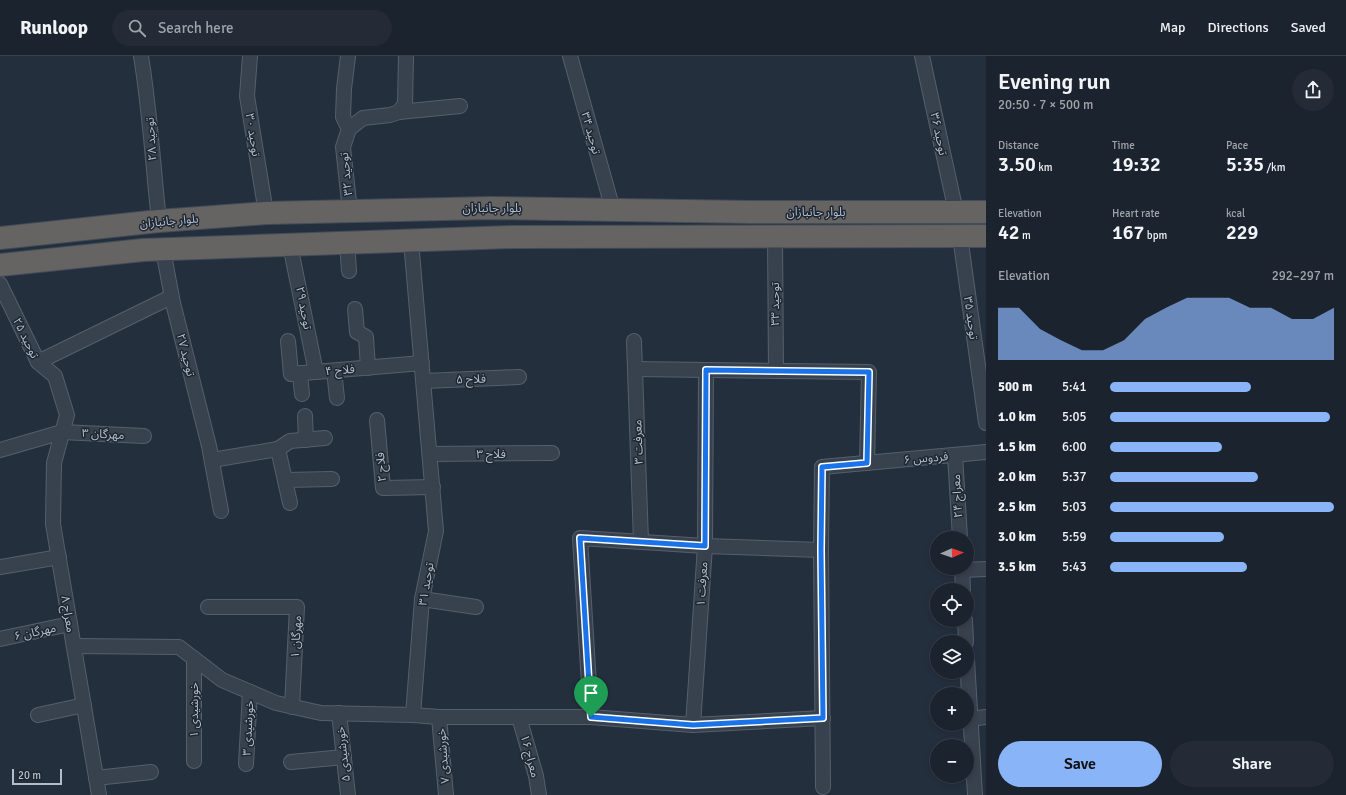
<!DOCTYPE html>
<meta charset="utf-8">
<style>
:root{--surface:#1b232e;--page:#242b36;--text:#f1f3f6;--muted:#a0a4aa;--line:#39404a;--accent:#8ab4f8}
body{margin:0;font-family:Signika,"Noto Sans Arabic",sans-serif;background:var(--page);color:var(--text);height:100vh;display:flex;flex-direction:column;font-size:15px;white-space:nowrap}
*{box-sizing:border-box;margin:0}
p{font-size:13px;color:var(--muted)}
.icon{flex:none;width:22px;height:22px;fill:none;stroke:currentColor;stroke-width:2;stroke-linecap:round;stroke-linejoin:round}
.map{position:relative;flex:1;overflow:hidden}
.drawer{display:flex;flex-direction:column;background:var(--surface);width:360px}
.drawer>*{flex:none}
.needle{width:26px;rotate:88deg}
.tools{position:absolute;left:930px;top:475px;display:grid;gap:8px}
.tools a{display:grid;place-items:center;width:44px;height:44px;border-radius:50%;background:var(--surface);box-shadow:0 2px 6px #0003,0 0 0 1px var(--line);font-size:20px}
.scale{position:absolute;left:12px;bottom:10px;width:50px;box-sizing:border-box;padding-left:4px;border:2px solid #b4bcc9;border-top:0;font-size:11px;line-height:14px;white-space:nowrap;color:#b4bcc9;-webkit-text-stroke:3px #1d2633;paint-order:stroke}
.pin{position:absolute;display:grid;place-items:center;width:34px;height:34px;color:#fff;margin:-41px -17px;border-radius:50% 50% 50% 0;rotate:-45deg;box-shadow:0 0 4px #0007}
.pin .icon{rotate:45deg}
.round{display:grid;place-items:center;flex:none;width:42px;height:42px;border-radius:21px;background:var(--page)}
.summary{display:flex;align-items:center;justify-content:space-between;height:68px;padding:0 12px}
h1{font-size:22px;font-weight:600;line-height:30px}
.figures{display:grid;grid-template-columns:repeat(3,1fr);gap:6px;height:68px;padding:4px 12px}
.figures div{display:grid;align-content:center}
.figures b{font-size:20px;font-weight:600}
.figures small{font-size:11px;font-weight:400}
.figures p{font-size:11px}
.chart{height:112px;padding:8px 12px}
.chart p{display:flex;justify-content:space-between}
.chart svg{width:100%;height:72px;margin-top:4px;fill:var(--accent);opacity:.7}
.action{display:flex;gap:8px;margin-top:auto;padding:8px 12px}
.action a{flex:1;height:46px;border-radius:24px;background:var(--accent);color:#111;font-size:16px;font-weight:600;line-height:46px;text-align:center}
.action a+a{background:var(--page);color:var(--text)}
ul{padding:0 12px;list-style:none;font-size:13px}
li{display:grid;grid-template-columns:64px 48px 1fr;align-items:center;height:30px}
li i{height:10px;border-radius:5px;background:var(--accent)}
header{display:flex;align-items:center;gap:24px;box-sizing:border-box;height:56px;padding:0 20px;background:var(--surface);border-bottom:1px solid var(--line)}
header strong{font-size:19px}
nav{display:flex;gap:22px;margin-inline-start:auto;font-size:14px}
.search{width:280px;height:36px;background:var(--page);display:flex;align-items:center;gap:10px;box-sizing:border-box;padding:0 14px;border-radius:22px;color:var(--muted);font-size:15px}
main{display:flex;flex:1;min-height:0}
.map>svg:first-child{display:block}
</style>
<header>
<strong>Runloop</strong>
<div class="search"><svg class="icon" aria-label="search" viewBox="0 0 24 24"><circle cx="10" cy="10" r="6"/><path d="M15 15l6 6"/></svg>Search here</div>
<nav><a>Map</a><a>Directions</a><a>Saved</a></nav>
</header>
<main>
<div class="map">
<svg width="986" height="739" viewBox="0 0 986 739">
<rect width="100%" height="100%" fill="#242f3e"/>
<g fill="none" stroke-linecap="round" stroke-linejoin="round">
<defs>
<g id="minor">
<path d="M 141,0 C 150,55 153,110 159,165"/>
<path d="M 250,0 L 247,40 L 266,157"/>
<path d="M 348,0 L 344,33 L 343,61 L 349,73"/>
<path d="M 570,0 L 613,154"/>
<path d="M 922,0 L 956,156"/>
<path d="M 399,56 L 460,50"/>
<path d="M 350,155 L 343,91 L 349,73 L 363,62 L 390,59 L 399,56 L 405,48 L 406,0"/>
<path d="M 960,180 L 986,367"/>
<path d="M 775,181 L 776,315"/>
<path d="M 411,185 L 436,475 L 422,543 L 413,659"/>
<path d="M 347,187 L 349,215"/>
<path d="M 290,189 L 316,316"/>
<path d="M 163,194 L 173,247 L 209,390 L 221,455"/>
<path d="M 0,228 L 38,306 L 55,320 L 67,359 L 54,407 L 53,468 L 99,739"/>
<path d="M 355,253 L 357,276 L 366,281 L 368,312"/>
<path d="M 288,285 L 291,318 L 422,307"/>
<path d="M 634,285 L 641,486"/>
<path d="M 38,306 L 171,241"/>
<path d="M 635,313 L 869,316 L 867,407"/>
<path d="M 334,315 L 337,342"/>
<path d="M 300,318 L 302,338"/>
<path d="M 424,325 L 519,321"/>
<path d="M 305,360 L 306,384"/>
<path d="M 377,364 L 383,432 L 433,431"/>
<path d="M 278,393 L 290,385 L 325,382"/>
<path d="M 0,394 L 62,376 L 144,380"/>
<path d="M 430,398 L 552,397"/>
<path d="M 955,399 L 960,482"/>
<path d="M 212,404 L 278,393 L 290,447"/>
<path d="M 285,424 L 332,423"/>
<path d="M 0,511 L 59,501"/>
<path d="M 962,512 L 963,534"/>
<path d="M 962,514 L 986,513"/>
<path d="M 422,543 L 476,551"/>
<path d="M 208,551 L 297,551 L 292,651"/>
<path d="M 965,564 L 966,586"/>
<path d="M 0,583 L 70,568"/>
<path d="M 74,590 L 179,591 L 222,624 L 276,647 L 321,657 L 413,659 L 439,661 L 591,661 L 693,669 L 823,662"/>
<path d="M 194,603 L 194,705"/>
<path d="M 967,604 L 975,739"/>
<path d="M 339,657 L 348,739"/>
<path d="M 38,659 L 84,649"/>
<path d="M 439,661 L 446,739"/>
<path d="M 519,661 L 536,720 L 539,739"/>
<path d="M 591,661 L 580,482 L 705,490 L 821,494"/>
<path d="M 970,663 L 986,661"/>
<path d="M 693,669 L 705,490 L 706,314"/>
<path d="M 291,706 L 344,701"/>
<path d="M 246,708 L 250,636"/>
<path d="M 96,722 L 151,716"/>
<path d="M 823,731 L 821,494 L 822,411 L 986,396"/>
</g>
<g id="trunk">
<path d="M 0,182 L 159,165 L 266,157 L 490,152 L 749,156 L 986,156"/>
<path d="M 0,209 L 143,194 L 512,181 L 986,180"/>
</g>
</defs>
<use href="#minor" stroke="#565f6c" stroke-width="16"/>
<use href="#trunk" stroke="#434c59" stroke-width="24"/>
<use href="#minor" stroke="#38414e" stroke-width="14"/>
<use href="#trunk" stroke="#656462" stroke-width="22"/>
</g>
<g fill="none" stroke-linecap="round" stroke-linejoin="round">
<defs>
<path id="route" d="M 706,314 L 869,316 L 867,407 L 822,411 L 821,494 L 823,662 L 693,669 L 591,661 L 580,482 L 705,490 Z"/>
</defs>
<use href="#route" stroke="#fff" stroke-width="8"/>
<use href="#route" stroke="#1a73e8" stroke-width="5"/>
</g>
<g text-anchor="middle" stroke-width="3" stroke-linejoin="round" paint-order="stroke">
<g font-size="12" fill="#b4bcc9" stroke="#1d2633">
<text transform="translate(591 77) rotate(74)" y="4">توحید ۳۴</text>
<text transform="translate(939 78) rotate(78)" y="4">توحید ۳۶</text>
<text transform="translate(253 79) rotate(81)" y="4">توحید ۳۰</text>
<text transform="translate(151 83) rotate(-94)" y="4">توحید ۲۸</text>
<text transform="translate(346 118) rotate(-96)" y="4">توحید ۳۲</text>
<text x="492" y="156">بلوار جانبازان</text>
<text x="816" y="160">بلوار جانبازان</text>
<text transform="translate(169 165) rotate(-5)" y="4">بلوار جانبازان</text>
<text transform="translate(775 248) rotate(-90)" y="4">توحید ۳۳</text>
<text transform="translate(304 252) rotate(79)" y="4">توحید ۲۹</text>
<text transform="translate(971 262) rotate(82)" y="4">توحید ۳۵</text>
<text transform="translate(26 282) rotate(64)" y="4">توحید ۲۵</text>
<text transform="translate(186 299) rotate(76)" y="4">توحید ۲۷</text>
<text transform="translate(340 314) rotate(-5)" y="4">فلاح ۴</text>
<text transform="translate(471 323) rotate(-2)" y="4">فلاح ۵</text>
<text transform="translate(103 378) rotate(3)" y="4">مهرگان ۳</text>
<text transform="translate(638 386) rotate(-92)" y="4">معرفت ۳</text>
<text x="491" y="402">فلاح ۳</text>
<text transform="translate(926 402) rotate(-5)" y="4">فردوس ۶</text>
<text transform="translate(381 411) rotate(-95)" y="4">فلاح ۲</text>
<text transform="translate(957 440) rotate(-93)" y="4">معراج ۲۴</text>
<text transform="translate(426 528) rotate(-80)" y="4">توحید ۳۱</text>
<text transform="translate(702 528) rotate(-86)" y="4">معرفت ۱</text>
<text transform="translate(68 558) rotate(81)" y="4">معراج ۸</text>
<text transform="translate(35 576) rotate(-12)" y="4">مهرگان ۶</text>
<text transform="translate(296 581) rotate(-87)" y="4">مهرگان ۱</text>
<text transform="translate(194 654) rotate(-90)" y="4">خورشیدی ۱</text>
<text transform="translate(248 672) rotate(-87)" y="4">خورشیدی ۳</text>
<text transform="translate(343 698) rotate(-96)" y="4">خورشیدی ۵</text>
<text transform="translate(443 700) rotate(-94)" y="4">خورشیدی ۷</text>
<text transform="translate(530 700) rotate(75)" y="4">معراج ۱۶</text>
</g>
</g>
</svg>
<div class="tools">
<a><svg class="needle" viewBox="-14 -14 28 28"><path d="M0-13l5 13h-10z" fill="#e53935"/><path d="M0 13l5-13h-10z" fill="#a0a4aa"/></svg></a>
<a><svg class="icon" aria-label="locate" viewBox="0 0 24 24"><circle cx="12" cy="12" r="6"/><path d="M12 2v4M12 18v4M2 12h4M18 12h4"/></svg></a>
<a><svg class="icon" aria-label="layers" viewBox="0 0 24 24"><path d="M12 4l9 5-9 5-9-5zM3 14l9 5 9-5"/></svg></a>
<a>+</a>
<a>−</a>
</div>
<div class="scale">20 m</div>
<div class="pin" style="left:591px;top:661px;background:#1e9e55"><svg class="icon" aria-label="arrive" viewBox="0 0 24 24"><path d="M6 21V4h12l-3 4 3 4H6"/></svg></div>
</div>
<section class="drawer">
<div class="summary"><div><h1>Evening run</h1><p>20:50 · 7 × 500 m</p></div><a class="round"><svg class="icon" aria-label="share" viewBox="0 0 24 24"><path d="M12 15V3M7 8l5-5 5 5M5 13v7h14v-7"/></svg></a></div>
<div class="figures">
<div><p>Distance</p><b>3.50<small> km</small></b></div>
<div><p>Time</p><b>19:32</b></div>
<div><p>Pace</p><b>5:35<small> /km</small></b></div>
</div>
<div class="figures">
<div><p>Elevation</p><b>42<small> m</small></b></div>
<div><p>Heart rate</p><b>167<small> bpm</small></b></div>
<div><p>kcal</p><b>229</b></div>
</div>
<div class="chart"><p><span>Elevation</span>292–297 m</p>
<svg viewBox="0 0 160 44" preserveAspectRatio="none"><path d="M0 44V12L10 12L20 25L30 32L40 38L50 38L60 32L70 19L80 12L90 6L100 6L110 6L120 12L130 12L140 19L150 19L160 12V44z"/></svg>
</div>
<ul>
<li><b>500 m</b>5:41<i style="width:63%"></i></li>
<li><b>1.0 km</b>5:05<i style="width:98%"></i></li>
<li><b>1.5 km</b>6:00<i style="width:50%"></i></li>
<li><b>2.0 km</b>5:37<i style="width:66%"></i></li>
<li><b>2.5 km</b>5:03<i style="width:100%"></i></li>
<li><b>3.0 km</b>5:59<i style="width:51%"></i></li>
<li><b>3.5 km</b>5:43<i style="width:61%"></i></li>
</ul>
<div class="action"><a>Save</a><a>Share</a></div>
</section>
</main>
